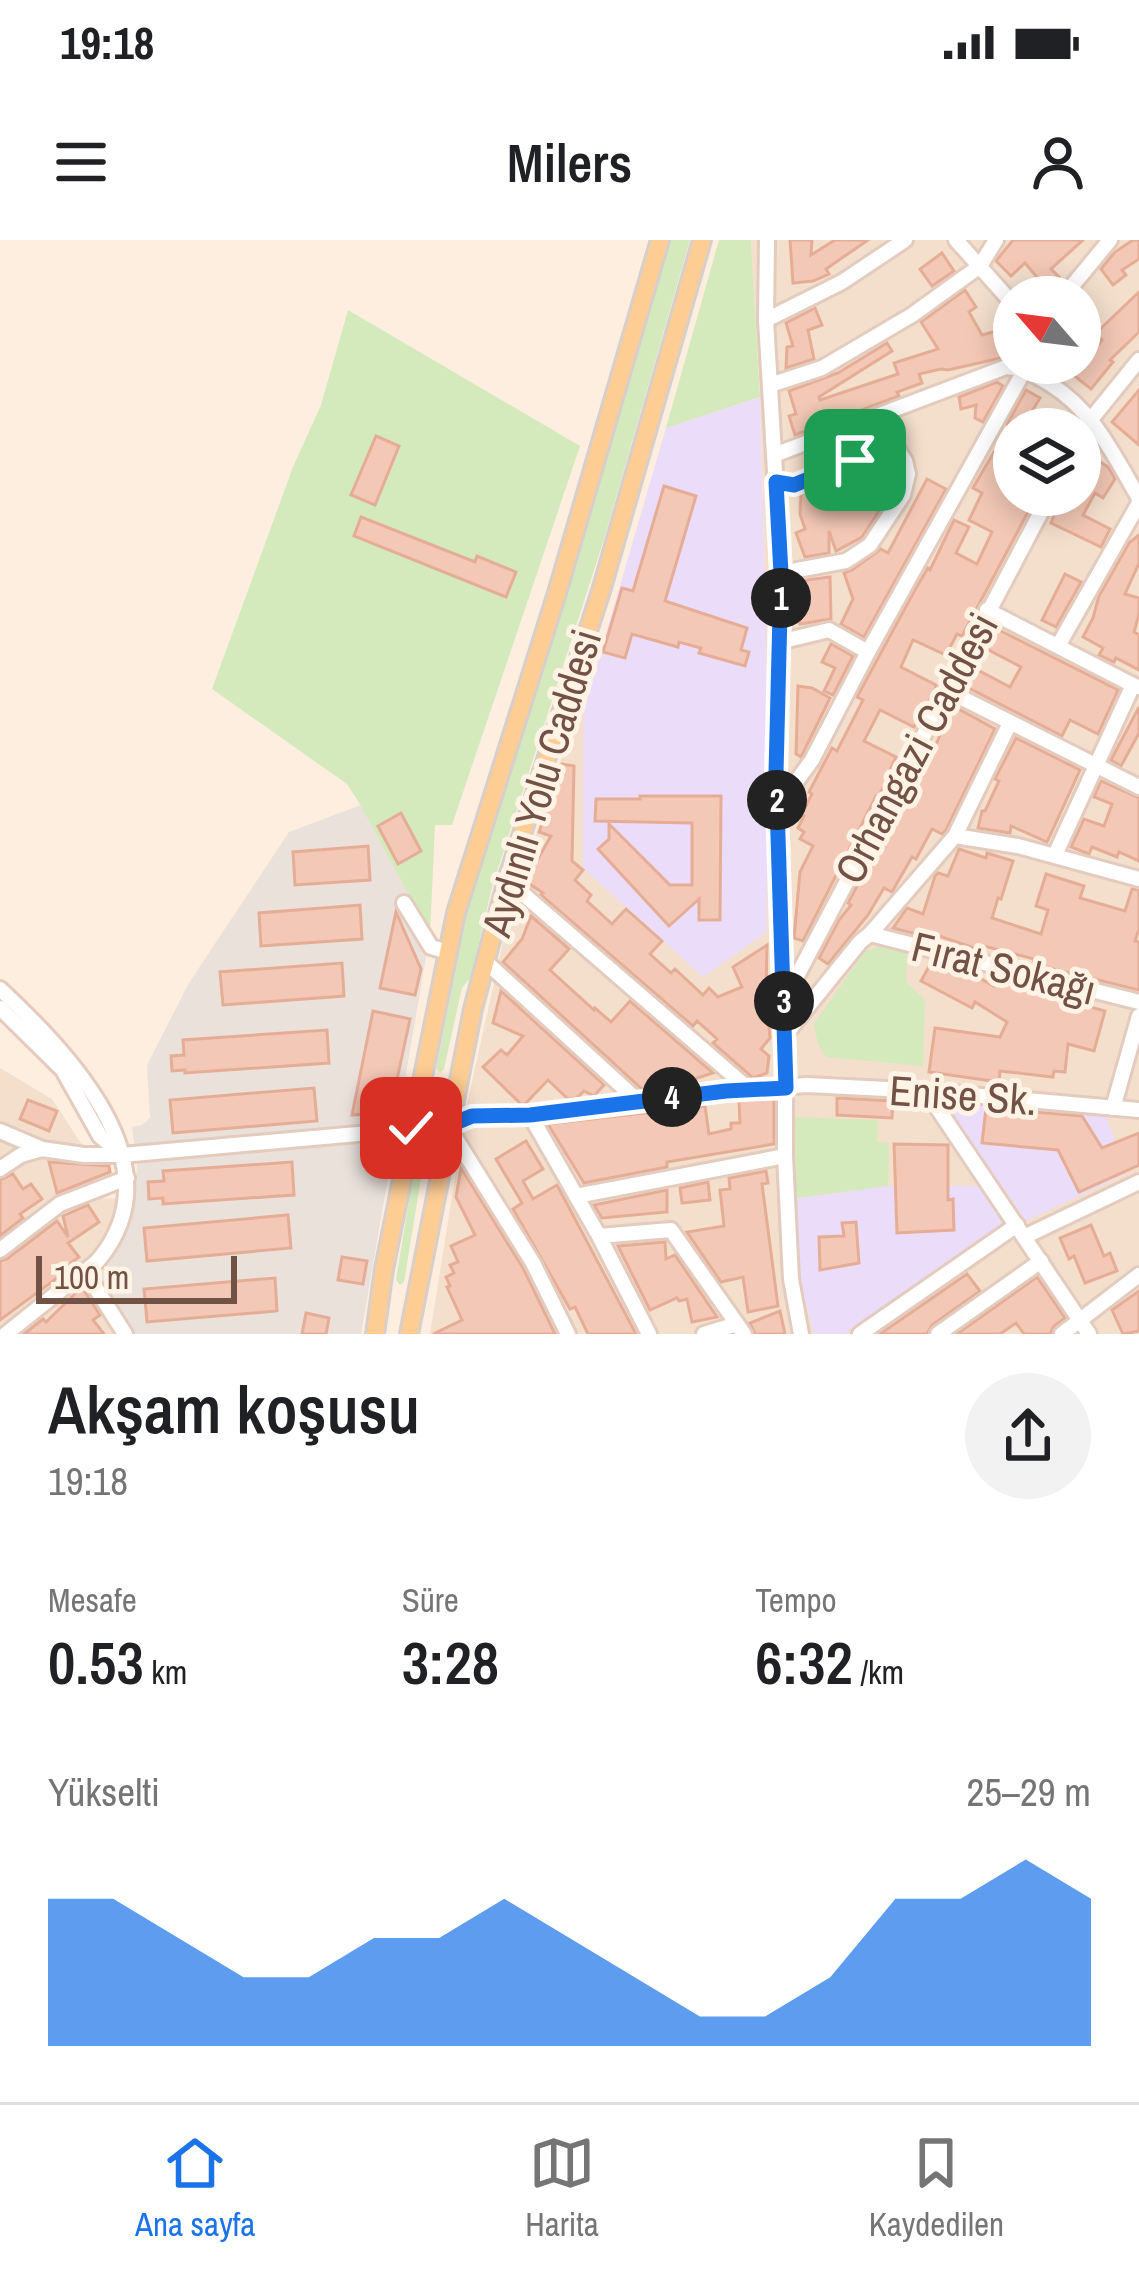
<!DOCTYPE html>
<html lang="tr">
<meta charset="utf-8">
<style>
:root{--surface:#fff;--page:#f2f2f2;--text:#202124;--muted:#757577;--line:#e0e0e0;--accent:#1a73e8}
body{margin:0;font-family:"Archivo Narrow",sans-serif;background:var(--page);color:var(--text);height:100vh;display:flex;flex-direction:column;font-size:45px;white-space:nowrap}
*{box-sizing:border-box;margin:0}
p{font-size:39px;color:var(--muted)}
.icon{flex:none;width:66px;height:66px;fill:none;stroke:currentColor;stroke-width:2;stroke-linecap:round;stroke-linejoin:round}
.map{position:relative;height:1094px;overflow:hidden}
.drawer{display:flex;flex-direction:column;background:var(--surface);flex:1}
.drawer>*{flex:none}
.needle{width:78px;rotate:298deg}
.tools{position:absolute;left:993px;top:36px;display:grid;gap:24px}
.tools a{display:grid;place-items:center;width:108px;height:108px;border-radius:50%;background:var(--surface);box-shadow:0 6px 30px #0003;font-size:60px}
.scale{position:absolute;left:36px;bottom:30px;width:201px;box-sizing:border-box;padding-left:12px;border:6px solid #735246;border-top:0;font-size:33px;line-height:42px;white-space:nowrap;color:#735246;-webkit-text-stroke:9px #fff3e5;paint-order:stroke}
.pin{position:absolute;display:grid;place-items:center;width:102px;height:102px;color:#fff;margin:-51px;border-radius:24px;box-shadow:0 6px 18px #0006}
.km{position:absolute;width:60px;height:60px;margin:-30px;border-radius:50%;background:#222;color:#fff;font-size:33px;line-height:60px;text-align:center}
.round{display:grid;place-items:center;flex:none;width:126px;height:126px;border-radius:63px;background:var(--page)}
.summary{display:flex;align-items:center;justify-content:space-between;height:204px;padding:0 48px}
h1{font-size:66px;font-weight:600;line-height:90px}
.figures{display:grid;grid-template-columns:repeat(3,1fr);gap:18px;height:204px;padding:12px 48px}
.figures div{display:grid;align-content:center}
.figures b{font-size:60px;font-weight:600}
.figures small{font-size:33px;font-weight:400}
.figures p{font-size:33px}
.chart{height:336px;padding:24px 48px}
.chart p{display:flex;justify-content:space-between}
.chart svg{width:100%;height:216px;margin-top:12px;fill:var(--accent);opacity:.7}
.status{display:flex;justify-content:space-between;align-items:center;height:84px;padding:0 60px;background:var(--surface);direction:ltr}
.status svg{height:33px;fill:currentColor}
header{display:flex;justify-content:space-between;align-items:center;height:156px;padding:0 48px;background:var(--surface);font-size:54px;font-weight:600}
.dock{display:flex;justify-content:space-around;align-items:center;height:168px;border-top:3px solid var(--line);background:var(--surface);font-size:33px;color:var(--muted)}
.dock a{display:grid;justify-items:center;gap:6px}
.dock .on{color:var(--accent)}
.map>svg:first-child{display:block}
</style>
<div class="status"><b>19:18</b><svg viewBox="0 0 49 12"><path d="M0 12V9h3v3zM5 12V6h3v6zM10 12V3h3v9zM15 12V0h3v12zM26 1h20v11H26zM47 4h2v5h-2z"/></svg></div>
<header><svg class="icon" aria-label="menu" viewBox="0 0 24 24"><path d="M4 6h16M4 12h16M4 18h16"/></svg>Milers<svg class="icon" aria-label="person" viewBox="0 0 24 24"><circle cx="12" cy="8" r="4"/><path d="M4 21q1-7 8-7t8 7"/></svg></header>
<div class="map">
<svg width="1139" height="1094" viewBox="0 0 1139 1094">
<rect width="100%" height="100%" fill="#fdeedf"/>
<g fill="#f4dfcd" fill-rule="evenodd">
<path d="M 751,0 L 1139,0 L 1139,1094 L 430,1094 L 466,869 L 517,639 L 539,588 L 578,467 L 584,469 L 584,478 L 766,546 L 766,381 L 760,157 ZM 1014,57 L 1080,57 L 1080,123 L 1014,123 ZM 1014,189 L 1080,189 L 1080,255 L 1014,255 Z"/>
<path d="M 0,828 L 52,859 L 84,908 L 98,958 L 135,959 L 101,1040 L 134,1094 L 0,1094 Z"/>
</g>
<path fill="#eae1db" d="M 361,565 L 430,694 L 361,1094 L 134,1094 L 101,1040 L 135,959 L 137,924 L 132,887 L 142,885 L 150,878 L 147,825 L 189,743 L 289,592 Z"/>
<g fill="#ebdcf9">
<path d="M 760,157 L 766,381 L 767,692 L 703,737 L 583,628 L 584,469 L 666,188 Z"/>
<path d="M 953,857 L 1104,871 L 1127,933 L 1026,981 L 950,872 Z"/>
<path d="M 888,946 L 978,946 L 1006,984 L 845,1094 L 814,1094 L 799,1037 L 796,958 Z"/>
</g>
<g fill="#d4eabd">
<path d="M 668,0 L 690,0 L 605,296 L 492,647 L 471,737 L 462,748 L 444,829 L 440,833 L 436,828 L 469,662 L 585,291 Z"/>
<path d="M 719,0 L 751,0 L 760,157 L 666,188 Z"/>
<path d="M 348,70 L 580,206 L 452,585 L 435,585 L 430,694 L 361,566 L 347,544 L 212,449 L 293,227 L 321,165 Z"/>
<path d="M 881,706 L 908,708 L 906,742 L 925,760 L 923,826 L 826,817 L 818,804 L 814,784 L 865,711 Z"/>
<path d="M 795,877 L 878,880 L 877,902 L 889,903 L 888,946 L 796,958 Z"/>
<path d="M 421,923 L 423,926 L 404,1042 L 400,1045 L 396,1040 L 415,924 Z"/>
</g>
<g fill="#f3c8b6" stroke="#e6ad96" stroke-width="3">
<path d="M 790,0 L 812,0 L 811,15 L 835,0 L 868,0 L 826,29 L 829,34 L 813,41 L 793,43 Z"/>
<path d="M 1013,0 L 1083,0 L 1051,29 L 1059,37 L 1046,48 L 1025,23 L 1011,36 L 996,21 Z"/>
<path d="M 1133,0 L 1139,0 L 1139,19 L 1122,30 L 1126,35 L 1113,45 L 1101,29 L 1115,12 Z"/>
<path d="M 942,13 L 954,31 L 932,46 L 920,29 Z"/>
<path d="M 965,50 L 976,67 L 969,72 L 982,95 L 1011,87 L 1014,115 L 948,130 L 941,129 L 919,134 L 922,143 L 897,152 L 899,156 L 795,195 L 789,176 L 796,174 L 789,151 L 838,133 L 887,103 L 892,111 L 819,157 L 820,160 L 898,134 L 894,123 L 938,109 L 921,82 Z"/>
<path d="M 1139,52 L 1139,92 L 1110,120 L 1113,122 L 1091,149 L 1058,123 L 1080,123 L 1080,111 L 1088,118 L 1102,100 L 1096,93 Z"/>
<path d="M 815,68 L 822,85 L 808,90 L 814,119 L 786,128 L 787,107 L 793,106 L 786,83 Z"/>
<path d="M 997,142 L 1003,146 L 983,182 L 975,178 L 976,165 L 961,169 L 959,157 Z"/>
<path d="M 1026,150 L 1040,158 L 1021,189 L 1017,189 L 1007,184 Z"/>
<path d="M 1139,150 L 1139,205 L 1112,182 Z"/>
<path d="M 376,196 L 399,206 L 375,265 L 351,255 Z"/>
<path d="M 1090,204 L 1099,214 L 1096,219 L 1108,227 L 1115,239 L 1103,258 L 1095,253 L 1083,275 L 1110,289 L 1101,307 L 1051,283 L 1062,255 L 1080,255 L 1080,210 Z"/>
<path d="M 994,212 L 1014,223 L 1014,255 L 1037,255 L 962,396 L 957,394 L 946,415 L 913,400 L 901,427 L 936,445 L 935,450 L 914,487 L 880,470 L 864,501 L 896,517 L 886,538 L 888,539 L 878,557 L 876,556 L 803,701 L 794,698 L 800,632 L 813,606 L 800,599 L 804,592 L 798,588 L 804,576 L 801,575 L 812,554 L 809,552 L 832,508 L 837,511 L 863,460 L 857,457 L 916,348 L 928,328 L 930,330 L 954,280 L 969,287 L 956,313 L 977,324 L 992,292 L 969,280 L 982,253 L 973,248 Z"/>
<path d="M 868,223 L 881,249 L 890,254 L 862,297 L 836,311 L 829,291 L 829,313 L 805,317 L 796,293 L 805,289 L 800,274 L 801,254 L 859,230 Z"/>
<path d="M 927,239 L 946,249 L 864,397 L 841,384 L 853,359 L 844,333 L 852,330 L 881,309 L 888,313 Z"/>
<path d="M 664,246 L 696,256 L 665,361 L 747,388 L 741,410 L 749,412 L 745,426 L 699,413 L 701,408 L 679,402 L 678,407 L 632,394 L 625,418 L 603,412 L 622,348 L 633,351 Z"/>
<path d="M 361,277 L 475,322 L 477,316 L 516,332 L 506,357 L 354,296 Z"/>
<path d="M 1139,295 L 1139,323 L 1125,354 L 1139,358 L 1139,374 L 1134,392 L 1139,395 L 1139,430 L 1116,418 L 1114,422 L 1099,415 L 1103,408 L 1083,397 L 1093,378 L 1099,356 L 1129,303 Z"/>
<path d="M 1065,334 L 1081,342 L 1056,387 L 1042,380 Z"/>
<path d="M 830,337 L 831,379 L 800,384 L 799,341 Z"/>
<path d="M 993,387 L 1118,450 L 1098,494 L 1070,480 L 1062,496 L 963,445 L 972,427 L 1010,447 L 1021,427 L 983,407 Z"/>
<path d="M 831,404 L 853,416 L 833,455 L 824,451 L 835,428 L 822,422 Z"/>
<path d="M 798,446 L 812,448 L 830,458 L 801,517 L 796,514 Z"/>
<path d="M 953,466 L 995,489 L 946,590 L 942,594 L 932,589 L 916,619 L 912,617 L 892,652 L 884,648 L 868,675 L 828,724 L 819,718 L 839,680 L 851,665 L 848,663 L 905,555 L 909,557 L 920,535 L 922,536 Z"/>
<path d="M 1139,467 L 1139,493 L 1121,526 L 1111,520 Z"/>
<path d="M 1016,498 L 1080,530 L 1047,602 L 1011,586 L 1010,593 L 978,588 L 982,571 L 985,571 L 999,541 L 995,539 Z"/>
<path d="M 562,524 L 574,526 L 572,621 L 583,630 L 575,640 L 591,655 L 587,661 L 612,684 L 626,669 L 662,701 L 650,714 L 671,733 L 675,729 L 703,755 L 709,748 L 718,757 L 742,747 L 733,727 L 767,705 L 766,751 L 770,798 L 761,809 L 769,816 L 767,833 L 753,838 L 713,803 L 717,799 L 697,781 L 693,786 L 541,655 L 543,653 L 525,641 L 551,596 L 539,592 Z"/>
<path d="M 1101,541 L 1139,558 L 1139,621 L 1119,612 L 1117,617 L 1092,607 L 1089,614 L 1071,607 L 1084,579 L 1104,586 L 1112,564 L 1094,557 Z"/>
<path d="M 640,556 L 721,556 L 720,680 L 699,680 L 699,659 L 669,686 L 598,609 L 609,599 L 609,584 L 670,645 L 692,645 L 692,583 L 595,581 L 596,559 L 640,559 Z"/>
<path d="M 401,573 L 421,611 L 398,624 L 378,586 Z"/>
<path d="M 368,606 L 370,640 L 295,645 L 293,612 Z"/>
<path d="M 959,609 L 986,618 L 987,613 L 1013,621 L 1001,659 L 998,658 L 992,678 L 1041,694 L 1048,670 L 1036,666 L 1046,634 L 1084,646 L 1080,658 L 1125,671 L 1132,649 L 1139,650 L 1139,689 L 1135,701 L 1139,702 L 1139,750 L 1033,724 L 1034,719 L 984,706 L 983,711 L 936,695 L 935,699 L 893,688 L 907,668 L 923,674 L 935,636 L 938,633 L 948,636 Z"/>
<path d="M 360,665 L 362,699 L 261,706 L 259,673 Z"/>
<path d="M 396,672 L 421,729 L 415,755 L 380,748 Z"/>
<path d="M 531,676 L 569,709 L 550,730 L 594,770 L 595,768 L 611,782 L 630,761 L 713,833 L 673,846 L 643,850 L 503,722 L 522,699 Z"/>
<path d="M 932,721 L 963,729 L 994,746 L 999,738 L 1021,751 L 1023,747 L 1042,756 L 1044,752 L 1061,761 L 1062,759 L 1105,771 L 1094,811 L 1068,804 L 1065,832 L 1054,831 L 1053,837 L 1000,831 L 999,842 L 929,832 L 935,788 L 1000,797 L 1007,782 L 975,762 L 972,768 L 921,741 Z"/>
<path d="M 342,723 L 344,756 L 223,765 L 220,732 Z"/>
<path d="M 501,751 L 604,845 L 594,856 L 584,851 L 577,858 L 568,859 L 548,840 L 525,864 L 521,864 L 483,827 L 501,810 L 507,815 L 523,796 L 493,783 Z"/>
<path d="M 373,771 L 410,779 L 390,872 L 352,875 Z"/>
<path d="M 327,790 L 329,823 L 185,833 L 185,830 L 172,831 L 171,816 L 184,815 L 183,800 Z"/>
<path d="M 314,848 L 317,881 L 173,893 L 170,860 Z"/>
<path d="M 837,858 L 893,861 L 892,878 L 837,875 Z"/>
<path d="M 774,859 L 774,904 L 667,922 L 667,927 L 584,943 L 548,884 L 705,866 L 709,894 L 731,889 L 731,883 L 740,883 L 739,861 Z"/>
<path d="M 28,860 L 57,871 L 49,891 L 20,879 Z"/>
<path d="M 986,868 L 1082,876 L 1102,908 L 1139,893 L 1139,925 L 1079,952 L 1058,910 L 982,903 Z"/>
<path d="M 526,901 L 543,929 L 523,941 L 533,959 L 557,945 L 636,1094 L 588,1094 L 575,1067 L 570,1069 L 513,969 L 522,963 L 496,919 Z"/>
<path d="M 894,904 L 948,905 L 948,960 L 953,959 L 954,990 L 897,993 Z"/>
<path d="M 49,922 L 109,926 L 110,932 L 57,953 Z"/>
<path d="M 292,922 L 294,955 L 163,964 L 163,958 L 149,959 L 148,942 L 164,941 L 163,931 Z"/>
<path d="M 461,928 L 523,1028 L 555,1094 L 433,1094 L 462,1080 L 447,1047 L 450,1046 L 446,1037 L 454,1033 L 450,1025 L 458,1022 L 451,1006 L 475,995 L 456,957 Z"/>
<path d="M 766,931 L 768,943 L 762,944 L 778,1066 L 748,1072 L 743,1037 L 721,1042 L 687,992 L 724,986 L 720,950 L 730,949 L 729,938 Z"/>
<path d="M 13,934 L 23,949 L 31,944 L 42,959 L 20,974 L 23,978 L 0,996 L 0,940 Z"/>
<path d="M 708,942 L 710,960 L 682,963 L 680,948 Z"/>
<path d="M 667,950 L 667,972 L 602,978 L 594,965 Z"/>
<path d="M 88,965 L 99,982 L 68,1003 L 79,1017 L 66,1027 L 68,1030 L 0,1080 L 0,1021 L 7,1019 L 57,981 L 68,997 L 63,976 Z"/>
<path d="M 288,975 L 291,1008 L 147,1021 L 144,988 Z"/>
<path d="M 856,982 L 859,1023 L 820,1030 L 819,997 L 844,996 L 842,983 Z"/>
<path d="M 1091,985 L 1104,1016 L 1110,1013 L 1117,1031 L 1085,1043 L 1074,1016 L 1069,1019 L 1060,998 Z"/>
<path d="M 665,1002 L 666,1019 L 675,1015 L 717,1077 L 692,1082 L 687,1059 L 679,1061 L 677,1058 L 650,1070 L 618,1006 Z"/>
<path d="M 342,1017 L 367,1021 L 363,1044 L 338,1040 Z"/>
<path d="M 967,1034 L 980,1051 L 932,1085 L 927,1094 L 880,1094 Z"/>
<path d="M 1037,1037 L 1065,1078 L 1054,1086 L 1050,1094 L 1024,1094 L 1016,1083 L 1000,1094 L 957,1094 Z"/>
<path d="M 275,1038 L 277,1071 L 147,1082 L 144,1049 Z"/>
<path d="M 82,1047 L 100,1075 L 93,1080 L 104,1094 L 24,1094 L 43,1079 L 46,1082 Z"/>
<path d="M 1139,1051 L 1139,1091 L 1123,1094 L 1112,1070 Z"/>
<path d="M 780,1071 L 785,1094 L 755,1094 L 750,1083 Z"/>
<path d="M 306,1073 L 329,1078 L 326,1094 L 302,1094 Z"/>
</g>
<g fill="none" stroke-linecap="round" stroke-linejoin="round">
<defs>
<g id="minor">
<path d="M 767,0 L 766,80 L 781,333 L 776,533 L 785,795 L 785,916 L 791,1039 L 801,1094"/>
<path d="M 956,0 L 1014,65"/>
<path d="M 1063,57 L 1110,0"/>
<path d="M 766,80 L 842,42 L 905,0"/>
<path d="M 770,145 L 822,128 L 912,75 L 980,26 L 996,0"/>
<path d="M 1080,199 L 1092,178 L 1139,120"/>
<path d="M 774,215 L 1006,127 C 1025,128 1035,135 1050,144 C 1094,171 1114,216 1139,258"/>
<path d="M 775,242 L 794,245 L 855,220 L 885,190"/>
<path d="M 781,333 L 846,321 L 870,305 L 903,255 L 908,234 L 905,221 L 876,176"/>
<path d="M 987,370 L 1137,447"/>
<path d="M 779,402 L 829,390 L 868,412"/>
<path d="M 1058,406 L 1139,263"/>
<path d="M 946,450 L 1139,547"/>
<path d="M 777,568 L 812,520 L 868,412 L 1025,129"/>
<path d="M 955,596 L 1018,606 L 1139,639"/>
<path d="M 1055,615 L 1133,445"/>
<path d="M 507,640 L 751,851"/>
<path d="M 404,663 L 431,707 L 448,712"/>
<path d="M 870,694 L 1139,762"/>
<path d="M 485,721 L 638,861"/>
<path d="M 0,749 C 66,811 177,923 100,1018 C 93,1027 81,1034 72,1041 C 50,1059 28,1076 6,1094"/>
<path d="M 786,757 L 1050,255"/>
<path d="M 0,768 L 63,830 L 100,896 L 117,911"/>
<path d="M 785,795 L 860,702 L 870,694 L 955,596 L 1010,483"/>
<path d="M 926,851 L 1089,1094"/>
<path d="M 1113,868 L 1139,776"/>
<path d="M 530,875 L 599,996 L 649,1094"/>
<path d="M 448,886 L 533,1023 L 568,1094"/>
<path d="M 0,891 L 42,909 L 84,915 L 122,915 L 448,886 L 471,876 L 530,875 L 726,851 L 807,845 L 926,851 L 1139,870"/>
<path d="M 0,929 L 21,915 L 42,909"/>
<path d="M 576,956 L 785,916"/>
<path d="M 599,996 L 671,990 L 744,1094"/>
<path d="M 1024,997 L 1139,942"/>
<path d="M 0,1010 L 60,964 L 127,938"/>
<path d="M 85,1031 L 125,1094"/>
<path d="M 704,1094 L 737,1084"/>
<path d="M 860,1094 L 1017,985"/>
<path d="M 938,1094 L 1041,1021"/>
<path d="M 1062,1094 L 1139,1035"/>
</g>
<g id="major">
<path d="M 375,1094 L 384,1029 L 456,673 L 557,353 L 660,0"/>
<path d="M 409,1094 L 473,769 L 507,640 L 601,351 L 702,0"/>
</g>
</defs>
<use href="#minor" stroke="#e3cbbe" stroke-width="20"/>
<use href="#major" stroke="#d8cfcb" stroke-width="22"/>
<use href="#minor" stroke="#fff" stroke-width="14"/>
<use href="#major" stroke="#fecd94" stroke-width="16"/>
</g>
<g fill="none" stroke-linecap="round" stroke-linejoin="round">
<defs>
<path id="route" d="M 411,888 L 448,886 L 472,876 L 530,875 L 726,851 L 786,848 L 776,533 L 781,333 L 776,242 L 794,245 L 855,220"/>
</defs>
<use href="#route" stroke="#fff" stroke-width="24"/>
<use href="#route" stroke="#1a73e8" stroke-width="15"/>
</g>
<g text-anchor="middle" stroke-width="10" stroke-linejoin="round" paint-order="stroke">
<g font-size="42" fill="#735246" stroke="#fff3e5">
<text transform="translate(916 508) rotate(-62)" y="15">Orhangazi Caddesi</text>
<text transform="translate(541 543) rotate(-73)" y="15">Aydınlı Yolu Caddesi</text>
<text transform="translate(1004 728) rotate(14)" y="15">Fırat Sokağı</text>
<text transform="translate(963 855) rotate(4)" y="15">Enise Sk.</text>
</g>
</g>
</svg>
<div class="tools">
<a><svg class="needle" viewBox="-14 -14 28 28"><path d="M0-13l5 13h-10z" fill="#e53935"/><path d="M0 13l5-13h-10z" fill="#757577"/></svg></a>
<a><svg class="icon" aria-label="layers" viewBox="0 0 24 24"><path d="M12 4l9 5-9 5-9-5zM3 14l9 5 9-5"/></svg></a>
</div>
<div class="scale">100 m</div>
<div class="pin" style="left:855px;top:220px;background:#1e9e55"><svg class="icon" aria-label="arrive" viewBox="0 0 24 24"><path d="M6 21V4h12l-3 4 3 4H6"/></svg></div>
<div class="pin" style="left:411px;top:888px;background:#d93025"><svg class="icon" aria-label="check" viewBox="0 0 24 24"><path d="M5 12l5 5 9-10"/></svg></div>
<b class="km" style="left:781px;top:358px">1</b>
<b class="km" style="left:777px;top:560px">2</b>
<b class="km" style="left:784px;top:761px">3</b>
<b class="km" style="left:672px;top:857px">4</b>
</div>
<section class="drawer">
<div class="summary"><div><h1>Akşam koşusu</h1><p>19:18</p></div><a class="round"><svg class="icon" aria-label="share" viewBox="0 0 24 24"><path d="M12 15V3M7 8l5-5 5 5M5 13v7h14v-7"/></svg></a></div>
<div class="figures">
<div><p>Mesafe</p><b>0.53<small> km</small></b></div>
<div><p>Süre</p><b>3:28</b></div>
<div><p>Tempo</p><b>6:32<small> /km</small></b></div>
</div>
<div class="chart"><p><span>Yükselti</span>25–29 m</p>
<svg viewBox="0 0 160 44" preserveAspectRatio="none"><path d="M0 44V14L10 14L20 22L30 30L40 30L50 22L60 22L70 14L80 22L90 30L100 38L110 38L120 30L130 14L140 14L150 6L160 14V44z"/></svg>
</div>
</section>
<nav class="dock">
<a class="on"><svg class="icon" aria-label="home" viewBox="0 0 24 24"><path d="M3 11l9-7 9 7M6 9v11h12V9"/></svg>Ana sayfa</a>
<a><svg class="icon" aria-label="map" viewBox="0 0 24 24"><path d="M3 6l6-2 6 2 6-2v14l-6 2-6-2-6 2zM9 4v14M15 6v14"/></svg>Harita</a>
<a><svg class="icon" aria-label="saved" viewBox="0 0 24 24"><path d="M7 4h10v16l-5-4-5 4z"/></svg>Kaydedilen</a>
</nav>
